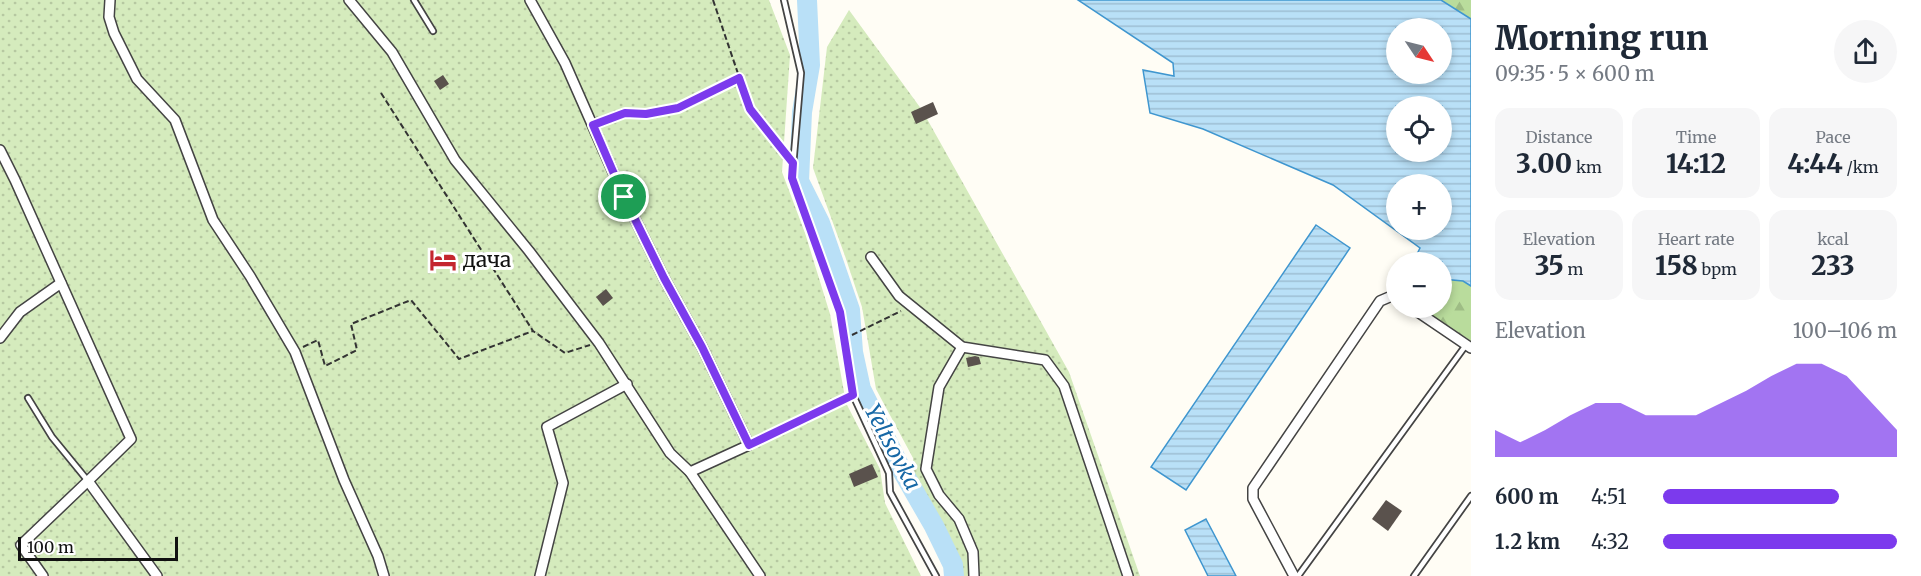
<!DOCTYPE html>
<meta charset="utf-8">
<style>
:root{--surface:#fff;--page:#f6f6f7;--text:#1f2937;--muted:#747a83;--accent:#7c3aed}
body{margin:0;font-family:Merriweather,serif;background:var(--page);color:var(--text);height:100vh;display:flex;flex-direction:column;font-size:22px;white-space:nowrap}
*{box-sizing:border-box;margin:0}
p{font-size:20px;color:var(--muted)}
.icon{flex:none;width:33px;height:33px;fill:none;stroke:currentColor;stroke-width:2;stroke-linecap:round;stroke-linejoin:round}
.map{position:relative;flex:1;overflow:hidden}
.panel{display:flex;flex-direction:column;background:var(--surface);width:450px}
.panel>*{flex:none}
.needle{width:39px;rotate:125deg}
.tools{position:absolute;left:1386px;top:18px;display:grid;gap:12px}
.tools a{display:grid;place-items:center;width:66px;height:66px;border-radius:50%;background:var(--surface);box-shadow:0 3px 9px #0003;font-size:30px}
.scale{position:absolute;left:18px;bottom:15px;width:160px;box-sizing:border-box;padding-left:6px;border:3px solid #111;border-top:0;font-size:16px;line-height:21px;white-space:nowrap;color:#111;-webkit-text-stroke:4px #fff;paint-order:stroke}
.pin{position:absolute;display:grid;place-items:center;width:51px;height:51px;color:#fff;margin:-26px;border:3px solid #fff;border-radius:50%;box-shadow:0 2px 6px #0007}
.round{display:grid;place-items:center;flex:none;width:63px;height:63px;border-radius:32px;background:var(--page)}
.headline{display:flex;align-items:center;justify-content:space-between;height:102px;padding:0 24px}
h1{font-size:33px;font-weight:800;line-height:45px}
.stats{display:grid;grid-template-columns:repeat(3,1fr);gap:9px;height:102px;padding:6px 24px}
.stats div{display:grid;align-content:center;border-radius:15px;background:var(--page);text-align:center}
.stats b{font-size:26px;font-weight:800}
.stats small{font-size:16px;font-weight:400}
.stats p{font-size:16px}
.chart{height:168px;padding:12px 24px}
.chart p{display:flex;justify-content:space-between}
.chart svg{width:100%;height:108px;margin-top:6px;fill:var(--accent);opacity:.7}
ul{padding:0 24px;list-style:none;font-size:20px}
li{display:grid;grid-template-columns:96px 72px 1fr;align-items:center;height:45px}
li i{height:15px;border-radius:8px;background:var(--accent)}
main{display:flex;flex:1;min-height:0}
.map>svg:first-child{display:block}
</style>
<main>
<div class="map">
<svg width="1471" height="576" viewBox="0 0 1471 576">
<defs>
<pattern id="forest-firs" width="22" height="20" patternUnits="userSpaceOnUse" patternTransform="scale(1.5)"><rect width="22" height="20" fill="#b9dc9c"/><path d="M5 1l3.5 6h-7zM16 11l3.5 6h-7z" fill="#9ebc85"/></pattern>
<pattern id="garden-dots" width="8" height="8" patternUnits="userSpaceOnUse" patternTransform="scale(1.5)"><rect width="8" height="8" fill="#d5ebbd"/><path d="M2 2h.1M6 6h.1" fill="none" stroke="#b6c8a1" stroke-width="1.8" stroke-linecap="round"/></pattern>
<pattern id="water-rules" width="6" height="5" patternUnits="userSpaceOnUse" patternTransform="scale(1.5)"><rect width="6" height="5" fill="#b9e0f7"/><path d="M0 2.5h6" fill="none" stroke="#9ebfd3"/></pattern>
</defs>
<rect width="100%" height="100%" fill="#fffdf5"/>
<g fill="url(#forest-firs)">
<path d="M 1441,0 L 1471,0 L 1471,19 Z"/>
<path d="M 1442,279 L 1463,281 L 1471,286 L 1471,341 L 1422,309 L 1442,308 Z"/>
</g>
<g fill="url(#garden-dots)">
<path d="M 0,0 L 769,0 L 790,55 L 782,172 L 805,233 L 830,314 L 846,403 L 880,469 L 885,503 L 921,576 L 0,576 Z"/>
<path d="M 849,10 L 922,110 L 1069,372 L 1140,576 L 959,576 L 960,561 L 937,516 L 913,484 L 913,458 L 876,389 L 862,307 L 845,256 L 813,168 L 827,47 Z"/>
</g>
<g fill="url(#water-rules)" stroke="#3f96cf" stroke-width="1.5" fill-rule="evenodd">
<path d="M 1078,0 L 1441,0 L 1471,19 L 1471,286 L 1463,281 L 1442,279 L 1442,262 L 1413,262 L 1420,248 L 1333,185 L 1203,129 L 1150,113 L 1143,70 L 1174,76 L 1173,63 ZM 1442,28 L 1442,74 L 1396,74 L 1396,28 ZM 1442,106 L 1442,152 L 1396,152 L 1396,106 ZM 1396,184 L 1442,184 L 1442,230 L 1396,230 Z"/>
<path d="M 1316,225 L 1350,248 L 1186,490 L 1151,467 Z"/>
<path d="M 1206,519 L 1236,576 L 1208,576 L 1185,530 Z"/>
</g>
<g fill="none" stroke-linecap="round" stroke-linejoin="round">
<path stroke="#b9e0f7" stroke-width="20" d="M 807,0 L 810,65 L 802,112 L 799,181 L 820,223 L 850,310 L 853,352 L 861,389 L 900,467 L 934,526 L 953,565 L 954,576"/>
</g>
<g fill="#5a524d">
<path d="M 443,75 L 449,84 L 440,90 L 434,81 Z"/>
<path d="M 933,102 L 938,114 L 916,124 L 911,112 Z"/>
<path d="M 606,289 L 613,298 L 603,306 L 596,297 Z"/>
<path d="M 975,356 L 979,357 L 981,364 L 968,367 L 966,358 Z"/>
<path d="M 872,464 L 878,477 L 854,487 L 849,474 Z"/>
<path d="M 1386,500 L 1402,511 L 1388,531 L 1372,519 Z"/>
</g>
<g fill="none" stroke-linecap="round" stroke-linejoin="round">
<defs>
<g id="lane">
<path d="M 414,0 L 433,31"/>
<path d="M 784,0 L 801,73 L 792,178 L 840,312 L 853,395 L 889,473 L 890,492 L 936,576"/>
<path d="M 28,398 L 52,437 L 88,481"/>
<path d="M 1298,576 L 1466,345"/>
<path d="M 1414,576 L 1471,496"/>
</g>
<g id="street">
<path d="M 110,0 L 109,17 L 114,33 L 137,79 L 175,120 L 213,220 L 250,276 L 295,352 L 344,480 L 378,556 L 384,576"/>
<path d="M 349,0 L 392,52 L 455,160 L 529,251 L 599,343 L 670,453 L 690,472 L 760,576"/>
<path d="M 530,0 L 565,63 L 624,197 L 664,278 L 702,347 L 749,445 L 690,472"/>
<path d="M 0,150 L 15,180 L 131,439 L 88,481 L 157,576"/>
<path d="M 871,257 L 899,296 L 962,347 L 1045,360 L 1064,386 L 1128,576"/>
<path d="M 1412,308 L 1471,348"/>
<path d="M 0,338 L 20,312 L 61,283"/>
<path d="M 962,347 L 939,387 L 926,469 L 939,495 L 959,519 L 973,552 L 974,576"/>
<path d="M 43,576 L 21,545 L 88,481"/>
<path d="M 540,576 L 563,483 L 547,427 L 627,384"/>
<path d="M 1294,576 L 1253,499 L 1253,488 L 1380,301 L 1394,295 L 1396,297"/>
</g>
</defs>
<use href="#lane" stroke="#444" stroke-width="8"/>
<use href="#street" stroke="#444" stroke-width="12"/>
<g stroke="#333" stroke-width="2" stroke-dasharray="6 3" stroke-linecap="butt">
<path d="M 713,0 L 750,109 L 787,155"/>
<path d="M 381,93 L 533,331 L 565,353 L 590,345"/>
<path d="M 601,122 L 625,113 L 646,114 L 678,108 L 739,78"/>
<path d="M 852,335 L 901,311"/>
<path d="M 303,347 L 318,340 L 325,366 L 357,350 L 351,324 L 411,300 L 459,359 L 533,331"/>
<path d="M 759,440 L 845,399"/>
</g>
<use href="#lane" stroke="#fff" stroke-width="4.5"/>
<use href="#street" stroke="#fff" stroke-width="9"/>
</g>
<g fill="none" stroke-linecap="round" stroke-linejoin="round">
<defs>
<path id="route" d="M 739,78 L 750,109 L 793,163 L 792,178 L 840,312 L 853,395 L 749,445 L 702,347 L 664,278 L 624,197 L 593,125 L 625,113 L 646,114 L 678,108 Z"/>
</defs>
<use href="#route" stroke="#fff" stroke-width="12"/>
<use href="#route" stroke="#7c3aed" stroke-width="8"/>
</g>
<defs>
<symbol id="hotel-bare" viewBox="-9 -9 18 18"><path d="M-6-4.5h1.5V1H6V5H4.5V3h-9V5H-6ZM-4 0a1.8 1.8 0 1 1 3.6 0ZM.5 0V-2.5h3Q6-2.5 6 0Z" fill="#c4262e" stroke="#fff" stroke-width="2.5" paint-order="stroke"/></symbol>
</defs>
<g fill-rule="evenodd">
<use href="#hotel-bare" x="424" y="241" width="38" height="38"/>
</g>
<g text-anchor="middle" stroke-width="6" stroke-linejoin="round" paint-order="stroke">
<g font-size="21" fill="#111" stroke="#fff" text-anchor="start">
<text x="463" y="267">дача</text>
</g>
<g font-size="22" font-style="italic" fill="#1768a6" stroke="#fff">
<text transform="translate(893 447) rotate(62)" y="8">Yeltsovka</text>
</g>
</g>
</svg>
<div class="tools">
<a><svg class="needle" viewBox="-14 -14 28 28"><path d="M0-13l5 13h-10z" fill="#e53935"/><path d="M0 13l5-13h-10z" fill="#747a83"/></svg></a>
<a><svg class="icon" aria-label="locate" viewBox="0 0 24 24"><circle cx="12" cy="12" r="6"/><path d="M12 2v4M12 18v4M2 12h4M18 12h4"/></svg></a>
<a>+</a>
<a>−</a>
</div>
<div class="scale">100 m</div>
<div class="pin" style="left:624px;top:197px;background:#1e9e55"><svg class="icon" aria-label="arrive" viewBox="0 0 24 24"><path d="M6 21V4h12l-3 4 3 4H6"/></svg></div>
</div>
<section class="panel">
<div class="headline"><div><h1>Morning run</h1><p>09:35 · 5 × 600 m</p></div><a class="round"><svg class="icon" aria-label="share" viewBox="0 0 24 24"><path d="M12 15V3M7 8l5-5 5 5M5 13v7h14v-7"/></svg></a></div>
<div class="stats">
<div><p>Distance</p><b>3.00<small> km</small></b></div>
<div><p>Time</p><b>14:12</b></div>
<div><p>Pace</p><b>4:44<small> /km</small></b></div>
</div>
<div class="stats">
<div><p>Elevation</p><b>35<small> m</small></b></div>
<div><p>Heart rate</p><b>158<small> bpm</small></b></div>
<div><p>kcal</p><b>233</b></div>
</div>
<div class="chart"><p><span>Elevation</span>100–106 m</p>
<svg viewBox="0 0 160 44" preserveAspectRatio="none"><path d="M0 44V33L10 38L20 33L30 27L40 22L50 22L60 27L70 27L80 27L90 22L100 17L110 11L120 6L130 6L140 11L150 22L160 33V44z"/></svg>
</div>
<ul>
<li><b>600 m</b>4:51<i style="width:75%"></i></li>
<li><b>1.2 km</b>4:32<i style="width:100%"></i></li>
</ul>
</section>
</main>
